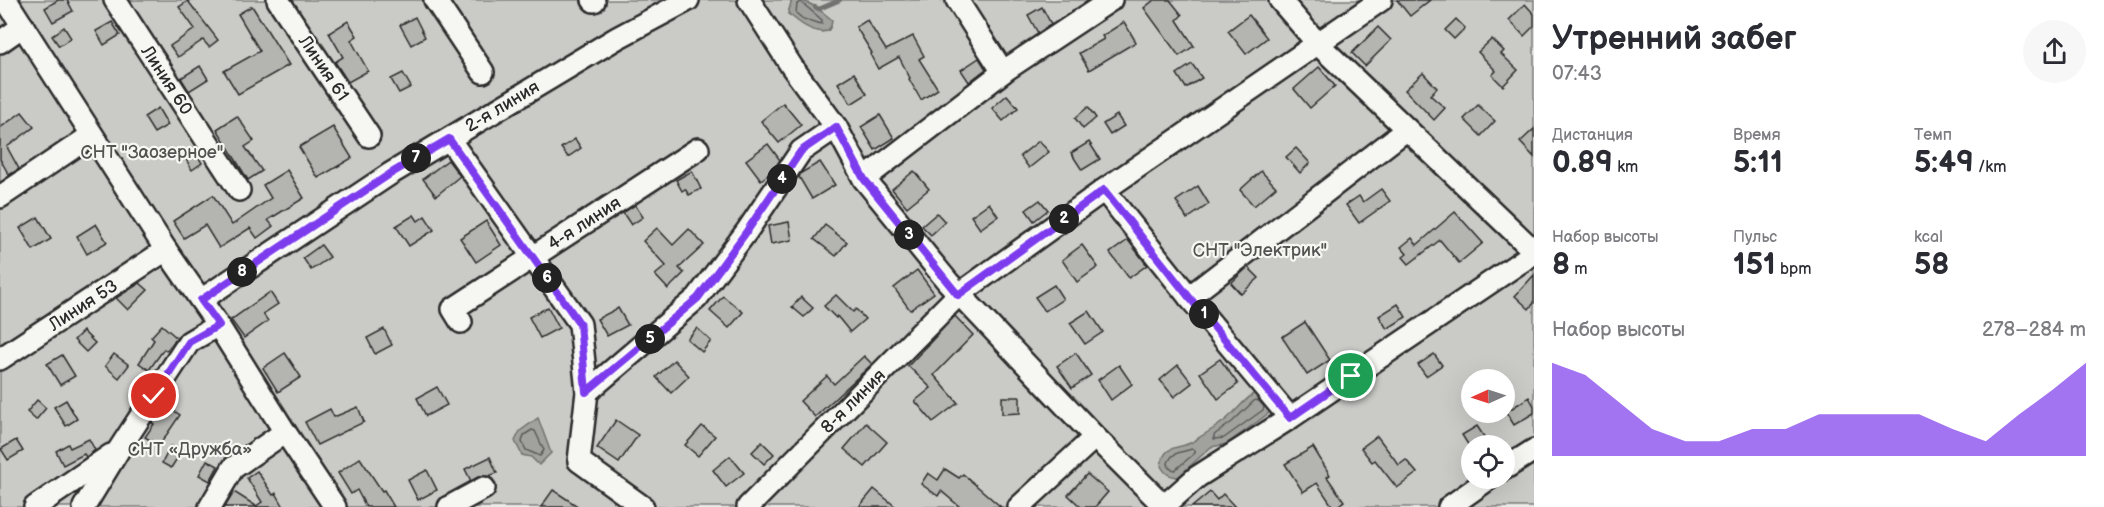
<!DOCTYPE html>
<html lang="ru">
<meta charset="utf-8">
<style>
:root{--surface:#fff;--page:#f7f7f7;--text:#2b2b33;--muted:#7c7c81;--accent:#7c3aed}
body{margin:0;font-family:"Balsamiq Sans",sans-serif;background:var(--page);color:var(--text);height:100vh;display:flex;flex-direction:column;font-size:22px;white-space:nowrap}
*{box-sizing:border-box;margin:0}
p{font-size:20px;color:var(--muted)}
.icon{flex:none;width:33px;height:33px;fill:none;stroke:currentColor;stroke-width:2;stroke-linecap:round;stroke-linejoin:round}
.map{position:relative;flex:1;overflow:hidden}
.panel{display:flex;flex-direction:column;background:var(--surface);width:570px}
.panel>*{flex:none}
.needle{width:39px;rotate:267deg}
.controls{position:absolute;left:1461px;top:369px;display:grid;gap:12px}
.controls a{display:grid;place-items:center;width:54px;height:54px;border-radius:50%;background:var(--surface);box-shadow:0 6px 24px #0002;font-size:30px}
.pin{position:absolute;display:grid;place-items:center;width:51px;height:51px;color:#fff;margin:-26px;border:3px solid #fff;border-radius:50%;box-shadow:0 2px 6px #0007}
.km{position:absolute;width:30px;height:30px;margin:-15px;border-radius:50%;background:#222;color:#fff;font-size:16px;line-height:30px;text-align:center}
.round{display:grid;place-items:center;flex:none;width:63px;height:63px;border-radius:32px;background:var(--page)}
.headline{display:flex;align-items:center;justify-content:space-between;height:102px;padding:0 18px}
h1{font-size:33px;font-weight:800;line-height:45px}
.metrics{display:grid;grid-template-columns:repeat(3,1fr);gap:9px;height:102px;padding:6px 18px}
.metrics div{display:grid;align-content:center}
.metrics b{font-size:30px;font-weight:800}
.metrics small{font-size:16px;font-weight:400}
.metrics p{font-size:16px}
.chart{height:168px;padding:12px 18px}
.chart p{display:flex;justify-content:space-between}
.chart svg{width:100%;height:108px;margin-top:6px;fill:var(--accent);opacity:.7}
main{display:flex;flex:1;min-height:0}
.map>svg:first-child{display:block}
</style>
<main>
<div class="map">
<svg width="1534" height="507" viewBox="0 0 1534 507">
<rect width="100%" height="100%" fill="#eaeae6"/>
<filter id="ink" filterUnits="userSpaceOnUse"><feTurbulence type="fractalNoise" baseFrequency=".0167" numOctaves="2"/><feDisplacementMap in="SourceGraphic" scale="12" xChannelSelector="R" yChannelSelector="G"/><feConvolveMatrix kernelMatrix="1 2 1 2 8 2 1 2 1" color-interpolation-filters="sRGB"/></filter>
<g filter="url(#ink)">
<path fill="#cacac7" stroke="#7a7a79" stroke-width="1.5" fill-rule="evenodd" d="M 0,0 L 792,0 L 788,14 L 822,32 L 828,30 L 831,26 L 819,9 L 803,0 L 1534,0 L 1534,507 L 0,507 ZM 1472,380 L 1504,380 L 1504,412 L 1472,412 ZM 1472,446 L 1504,446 L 1504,478 L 1472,478 Z"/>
<g fill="#a1a19e" stroke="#727270" stroke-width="1.5">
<path d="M 792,0 C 809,0 819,9 832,20 L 831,26 L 828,31 C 813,34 799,23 788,13 Z"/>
<path d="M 1256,392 L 1271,407 L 1269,413 L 1227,444 L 1211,447 L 1178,477 C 1169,476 1165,474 1161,466 C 1164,443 1179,450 1192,442 C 1201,436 1212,430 1220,424 C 1234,415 1242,401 1256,392 Z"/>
<path d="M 538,418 L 551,453 L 539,465 L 531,457 L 522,455 L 515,441 L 520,431 Z"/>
</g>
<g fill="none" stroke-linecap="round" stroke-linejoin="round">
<g stroke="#5a5a59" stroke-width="1.5">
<path d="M 801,2 L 822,20 L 822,24 L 803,19 L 796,13 L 797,4 Z"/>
<path d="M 1255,400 L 1259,401 L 1264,407 L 1263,410 L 1224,438 L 1214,439 L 1214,435 L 1232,422 Z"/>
<path d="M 532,430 L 535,431 L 544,450 L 540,456 L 526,450 L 522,442 L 524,435 Z"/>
<path d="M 1192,449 L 1195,450 L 1195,453 L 1175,470 L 1169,468 L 1168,463 C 1173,451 1181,453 1192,449 Z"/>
</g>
<path stroke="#727270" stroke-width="4.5" d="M 815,7 L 819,9 L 840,0"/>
</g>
<g fill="#b4b4b1" stroke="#2b2b2b" stroke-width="1.5">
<path d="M 58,0 L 67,0 L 73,11 L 53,22 L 45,8 Z"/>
<path d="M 1154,0 L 1170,0 L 1182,15 L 1177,20 L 1194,46 L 1179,56 L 1144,8 Z"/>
<path d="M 1397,0 L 1430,0 L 1410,16 Z"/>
<path d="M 188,1 L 218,40 L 209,47 L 203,40 L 178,57 L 170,46 L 195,29 L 179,7 Z"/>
<path d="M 1525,4 L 1534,14 L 1534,26 L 1524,36 L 1509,20 Z"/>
<path d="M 252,6 L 289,65 L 238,94 L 224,71 L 260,51 L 238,14 Z"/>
<path d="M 1042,7 L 1051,24 L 1038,33 L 1028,15 Z"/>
<path d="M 1249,15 L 1267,38 L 1246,54 L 1228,31 Z"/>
<path d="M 415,17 L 425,37 L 411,45 L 400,25 Z"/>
<path d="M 1456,19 L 1465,28 L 1454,39 L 1445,30 Z"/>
<path d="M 867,20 L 886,50 L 913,36 L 924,56 L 919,59 L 938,89 L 921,100 L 909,79 L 910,78 L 899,57 L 878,69 L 870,54 L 872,53 L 856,27 Z"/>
<path d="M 348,21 L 357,36 L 351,40 L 368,71 L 348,82 L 335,62 L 343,57 L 329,33 Z"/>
<path d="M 112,22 L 120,35 L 104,45 L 96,31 Z"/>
<path d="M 1124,22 L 1136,42 L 1089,70 L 1079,53 L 1104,39 L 1102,36 Z"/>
<path d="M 64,27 L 71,38 L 59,46 L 52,36 Z"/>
<path d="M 1378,27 L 1391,40 L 1365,66 L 1352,53 Z"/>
<path d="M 1492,39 L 1504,51 L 1501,54 L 1518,70 L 1503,86 L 1492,75 L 1496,71 L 1478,52 Z"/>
<path d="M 979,58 L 986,69 L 969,82 L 961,70 Z"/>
<path d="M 1192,64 L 1202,78 L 1186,88 L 1177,74 Z"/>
<path d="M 200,66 L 208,79 L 189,91 L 181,78 Z"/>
<path d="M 1319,67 L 1335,86 L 1310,108 L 1294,89 Z"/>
<path d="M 403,73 L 411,87 L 399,93 L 391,79 Z"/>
<path d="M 854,73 L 867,94 L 851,104 L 838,83 Z"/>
<path d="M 1423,73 L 1437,88 L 1430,95 L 1445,108 L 1434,120 L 1405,90 Z"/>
<path d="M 1007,95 L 1018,108 L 1003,121 L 992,108 Z"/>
<path d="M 783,103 L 801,125 L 779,143 L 761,121 Z"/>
<path d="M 1478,105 L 1495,121 L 1481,136 L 1464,119 Z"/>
<path d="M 1088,107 L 1096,118 L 1083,129 L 1075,118 Z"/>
<path d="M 158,108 L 168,125 L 154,133 L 144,117 Z"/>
<path d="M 22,112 L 34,127 L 7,147 L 19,169 L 9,175 L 0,159 L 0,128 Z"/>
<path d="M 880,115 L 894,138 L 875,150 L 861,127 Z"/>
<path d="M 1117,115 L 1124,126 L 1110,135 L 1103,124 Z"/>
<path d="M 237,116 L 254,141 L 245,147 L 262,171 L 248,180 L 217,129 Z"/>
<path d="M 333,127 L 352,158 L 318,178 L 299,147 Z"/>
<path d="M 1534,129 L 1534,157 L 1520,142 Z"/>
<path d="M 575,139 L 581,148 L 568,157 L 561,148 Z"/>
<path d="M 1039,141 L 1049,152 L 1029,168 L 1020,156 Z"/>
<path d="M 1089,142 L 1100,159 L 1082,170 L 1071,153 Z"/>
<path d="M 768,144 L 780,160 L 772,172 L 761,180 L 746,160 Z"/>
<path d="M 193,148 L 202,163 L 192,170 L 183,154 Z"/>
<path d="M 1296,148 L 1310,163 L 1300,173 L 1286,157 Z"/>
<path d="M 448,160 L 460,176 L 436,196 L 423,179 Z"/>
<path d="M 820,162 L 835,185 L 812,199 L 799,177 L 801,173 Z"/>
<path d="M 287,170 L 304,198 L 268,220 L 273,226 L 257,238 L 250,228 L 219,248 L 205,225 L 184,238 L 173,221 L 213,195 L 232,225 L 271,198 L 263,185 Z"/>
<path d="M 692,171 L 701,189 L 689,195 L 685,189 L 682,191 L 676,180 Z"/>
<path d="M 914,171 L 929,189 L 907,207 L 892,189 Z"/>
<path d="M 1261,171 L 1276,187 L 1254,206 L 1240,190 Z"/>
<path d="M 1198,186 L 1209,204 L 1187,219 L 1176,201 Z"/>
<path d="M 1381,189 L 1390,201 L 1359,223 L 1346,205 L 1359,196 L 1363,202 Z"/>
<path d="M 1040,200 L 1048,210 L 1034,221 L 1026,210 Z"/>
<path d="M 989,203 L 998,216 L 980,229 L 971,216 Z"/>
<path d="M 635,205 L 643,217 L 631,225 L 623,213 Z"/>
<path d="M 1455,212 L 1483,243 L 1459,263 L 1440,240 L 1409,264 L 1403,257 L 1407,254 L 1401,247 L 1412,238 L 1417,245 Z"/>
<path d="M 937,213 L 945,222 L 931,235 L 922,226 Z"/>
<path d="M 414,215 L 418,221 L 425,216 L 434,230 L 409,246 L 396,226 Z"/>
<path d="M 38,217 L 51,239 L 33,250 L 20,228 Z"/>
<path d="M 486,221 L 501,245 L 476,262 L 460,238 Z"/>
<path d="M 789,222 L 792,240 L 771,244 L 768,226 Z"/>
<path d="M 96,224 L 107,242 L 87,254 L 77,236 Z"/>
<path d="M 825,225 L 847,242 L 836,256 L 814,239 Z"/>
<path d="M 657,228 L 673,245 L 689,229 L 704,245 L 679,268 L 684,273 L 668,289 L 655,275 L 666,266 L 643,241 Z"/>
<path d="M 1128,240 L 1147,265 L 1129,278 L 1110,253 Z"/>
<path d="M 321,245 L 330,257 L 311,270 L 303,258 Z"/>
<path d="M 1082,245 L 1098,267 L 1077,282 L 1062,260 Z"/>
<path d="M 1248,267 L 1259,278 L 1241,294 L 1231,283 Z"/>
<path d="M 917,270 L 934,293 L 910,310 L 894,288 Z"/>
<path d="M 1534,275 L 1534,303 L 1529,309 L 1515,296 Z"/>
<path d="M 140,283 L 148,290 L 128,310 L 116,298 Z"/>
<path d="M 1054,285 L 1063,299 L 1045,311 L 1035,297 Z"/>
<path d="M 270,292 L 278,304 L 263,314 L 268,321 L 244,338 L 231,320 Z"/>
<path d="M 836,295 L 853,312 L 856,309 L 865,319 L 850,332 L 837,316 L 836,318 L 824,306 Z"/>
<path d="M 723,296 L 743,312 L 729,328 L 710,311 Z"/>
<path d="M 801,297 L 813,308 L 804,317 L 792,307 Z"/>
<path d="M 1398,304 L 1406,317 L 1387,329 L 1379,316 Z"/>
<path d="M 548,307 L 559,328 L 540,338 L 529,317 Z"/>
<path d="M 618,308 L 628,325 L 607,336 L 597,319 Z"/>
<path d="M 1089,311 L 1103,332 L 1085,344 L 1070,323 Z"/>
<path d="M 955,316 L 973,335 L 934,375 L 958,403 L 933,422 L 915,401 L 931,388 L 908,366 Z"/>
<path d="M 1305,322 L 1330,360 L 1307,375 L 1282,337 Z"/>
<path d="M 162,325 L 177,338 L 166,351 L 164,349 L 149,370 L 139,363 L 154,340 L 151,337 Z"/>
<path d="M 697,328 L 711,341 L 702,352 L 687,339 Z"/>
<path d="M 384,329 L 392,345 L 375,354 L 367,338 Z"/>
<path d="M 83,331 L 95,343 L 86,352 L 74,340 Z"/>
<path d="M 285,353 L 301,377 L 278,392 L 263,368 Z"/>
<path d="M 1076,353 L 1091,375 L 1072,388 L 1057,366 Z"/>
<path d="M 114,354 L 129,365 L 119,378 L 105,366 Z"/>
<path d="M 1434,354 L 1442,365 L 1426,376 L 1418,365 Z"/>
<path d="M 62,355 L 75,376 L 60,385 L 47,364 Z"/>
<path d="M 864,356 L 872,364 L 815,417 L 800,401 L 827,376 L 834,384 Z"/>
<path d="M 1220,359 L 1238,384 L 1218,399 L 1200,373 Z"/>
<path d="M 674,360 L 689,376 L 671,393 L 656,377 Z"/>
<path d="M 1119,365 L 1132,384 L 1111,400 L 1098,380 Z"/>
<path d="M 1178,365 L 1192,383 L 1174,397 L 1160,380 Z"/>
<path d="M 437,387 L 447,405 L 426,416 L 417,398 Z"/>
<path d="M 1002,397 L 1020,397 L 1020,413 L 1002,414 Z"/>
<path d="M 1529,397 L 1534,406 L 1534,413 L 1514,425 L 1506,412 Z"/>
<path d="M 37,400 L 46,408 L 36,420 L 27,412 Z"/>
<path d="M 66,400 L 77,419 L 66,426 L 54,407 Z"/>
<path d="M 164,404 L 180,415 L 159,446 L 145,437 L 154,424 L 152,423 Z"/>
<path d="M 358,407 L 364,422 L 317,445 L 305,422 L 330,409 L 334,417 Z"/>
<path d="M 616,420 L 638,435 L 619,463 L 597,448 Z"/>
<path d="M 866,423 L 887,442 L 865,467 L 844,449 Z"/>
<path d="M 702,426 L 715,436 L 698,456 L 685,445 Z"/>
<path d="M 1477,426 L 1490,446 L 1469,446 L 1462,435 Z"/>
<path d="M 1377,436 L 1399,465 L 1406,460 L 1417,473 L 1397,488 L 1375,460 L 1372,462 L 1361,448 Z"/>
<path d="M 89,439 L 95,450 L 86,457 L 84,454 L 63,465 L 56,451 L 68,444 L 70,448 Z"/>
<path d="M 16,440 L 23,451 L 8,460 L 1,449 Z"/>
<path d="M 762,442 L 774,454 L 764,464 L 752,452 Z"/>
<path d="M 171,446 L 181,452 L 171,468 L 162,463 Z"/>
<path d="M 1313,447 L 1330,475 L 1327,477 L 1344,501 L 1336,507 L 1333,507 L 1317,483 L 1303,492 L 1285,464 Z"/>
<path d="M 730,456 L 744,473 L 726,487 L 713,470 Z"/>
<path d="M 490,457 L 497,473 L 489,476 L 478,477 L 471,481 L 465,469 Z"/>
<path d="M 360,458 L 382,491 L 384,490 L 394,507 L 366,507 L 357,490 L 351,494 L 338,473 Z"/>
<path d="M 207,460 L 218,466 L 210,481 L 199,475 Z"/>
<path d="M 945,469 L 959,478 L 963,474 L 1001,507 L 960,507 L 941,491 L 938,496 L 921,484 L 928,473 L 938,480 Z"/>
<path d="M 427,470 L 437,490 L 418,500 L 408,480 Z"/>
<path d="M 257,471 L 273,495 L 276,493 L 284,507 L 225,507 L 234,492 L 256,506 L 262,502 L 247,478 Z"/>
<path d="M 1087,474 L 1108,492 L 1095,507 L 1081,507 L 1068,495 Z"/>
<path d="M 874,489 L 896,507 L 859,507 Z"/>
<path d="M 553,490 L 579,507 L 541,507 Z"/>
<path d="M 1210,492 L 1217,500 L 1223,494 L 1235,507 L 1192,507 Z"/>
</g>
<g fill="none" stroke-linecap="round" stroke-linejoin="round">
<defs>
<g id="minor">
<path d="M 6,0 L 166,250 L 218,325 L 285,432 L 335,507"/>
<path d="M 115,0 L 239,190"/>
<path d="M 278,0 L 369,136"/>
<path d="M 435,0 L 483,72"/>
<path d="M 593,0 L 594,1"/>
<path d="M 749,0 L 792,67 L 836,127 L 864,179 L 948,282 L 1095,437 L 1165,507"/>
<path d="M 957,0 L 1003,72"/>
<path d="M 1280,0 L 1318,44 L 1534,251"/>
<path d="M 0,42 L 23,26"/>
<path d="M 449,139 L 580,324 L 587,392 L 579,461 L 643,507"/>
<path d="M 864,179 L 1007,69 L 1111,0"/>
<path d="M 1104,190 L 1189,297 L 1290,418 L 1534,253"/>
<path d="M 0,197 L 92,135"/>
<path d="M 1189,297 L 1406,130"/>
<path d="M 201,300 L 390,174 L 617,38 L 688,0"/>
<path d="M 461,322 L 453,309 L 698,149"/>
<path d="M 0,359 L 166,250"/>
<path d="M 587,392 L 697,298 L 747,231 L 801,151 L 836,127"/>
<path d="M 1504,469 L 1534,450"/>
<path d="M 1164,506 L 1197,477 L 1290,418"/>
<path d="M 35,507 L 111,455"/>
<path d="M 84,507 L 118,451 L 189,342 L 218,325"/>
<path d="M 210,507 L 233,468 L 285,432"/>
<path d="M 449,507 L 484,488"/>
<path d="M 748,507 L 958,295 L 1104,190 L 1381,0"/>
<path d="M 1019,507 L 1095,437"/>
<path d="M 1449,507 L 1490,478"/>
</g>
</defs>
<use href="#minor" stroke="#2b2b2b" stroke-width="26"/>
<use href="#minor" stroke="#f6f6f2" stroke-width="21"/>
</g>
</g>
<g fill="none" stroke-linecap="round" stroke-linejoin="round" filter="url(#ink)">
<defs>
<path id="route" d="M 154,396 L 189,342 L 219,325 L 201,300 L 390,174 L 449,139 L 580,324 L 586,392 L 698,298 L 747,231 L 801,151 L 836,127 L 864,179 L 958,295 L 1104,190 L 1189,297 L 1290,418 L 1351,376"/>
</defs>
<use href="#route" stroke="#fff" stroke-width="12"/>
<use href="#route" stroke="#7c3aed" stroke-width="8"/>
</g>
<g text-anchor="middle" stroke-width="4.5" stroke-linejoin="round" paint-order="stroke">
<g font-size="18" fill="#2b2b2b" stroke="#f6f6f2">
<text transform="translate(324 68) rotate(56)" y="6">Линия 61</text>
<text transform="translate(167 80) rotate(57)" y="6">Линия 60</text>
<text transform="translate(502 106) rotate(-31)" y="6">2-я линия</text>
<text transform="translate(584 223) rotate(-33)" y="6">4-я линия</text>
<text transform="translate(83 305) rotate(-33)" y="6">Линия 53</text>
<text transform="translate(853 401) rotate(-45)" y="6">8-я линия</text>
</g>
<g font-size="18" fill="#535352" stroke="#f6f6f2">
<text x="152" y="158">СНТ "Заозерное"</text>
<text x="1260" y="256">СНТ "Электрик"</text>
<text x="190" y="455">СНТ «Дружба»</text>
</g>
</g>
</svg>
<div class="controls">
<a><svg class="needle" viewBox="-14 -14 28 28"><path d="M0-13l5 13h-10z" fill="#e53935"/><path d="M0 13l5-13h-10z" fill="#7c7c81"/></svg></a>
<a><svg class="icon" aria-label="locate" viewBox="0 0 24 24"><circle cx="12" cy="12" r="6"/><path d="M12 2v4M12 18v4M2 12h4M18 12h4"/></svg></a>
</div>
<div class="pin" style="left:1351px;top:376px;background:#1e9e55"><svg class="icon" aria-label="arrive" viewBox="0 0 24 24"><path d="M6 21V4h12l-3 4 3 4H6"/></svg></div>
<div class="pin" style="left:154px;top:396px;background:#d93025"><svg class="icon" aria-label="check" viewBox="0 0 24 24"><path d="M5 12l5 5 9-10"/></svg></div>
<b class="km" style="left:1204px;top:314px">1</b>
<b class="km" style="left:1064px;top:219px">2</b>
<b class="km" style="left:909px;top:235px">3</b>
<b class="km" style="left:782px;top:179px">4</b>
<b class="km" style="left:650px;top:339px">5</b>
<b class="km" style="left:547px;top:278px">6</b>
<b class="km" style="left:416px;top:158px">7</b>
<b class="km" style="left:242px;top:272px">8</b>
</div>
<section class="panel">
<div class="headline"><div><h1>Утренний забег</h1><p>07:43</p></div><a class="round"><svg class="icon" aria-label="share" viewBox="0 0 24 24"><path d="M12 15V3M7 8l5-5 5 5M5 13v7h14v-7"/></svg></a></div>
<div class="metrics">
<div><p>Дистанция</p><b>0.89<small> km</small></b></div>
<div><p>Время</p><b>5:11</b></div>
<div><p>Темп</p><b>5:49<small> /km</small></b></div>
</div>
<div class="metrics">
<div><p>Набор высоты</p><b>8<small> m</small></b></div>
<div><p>Пульс</p><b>151<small> bpm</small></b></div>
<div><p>kcal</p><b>58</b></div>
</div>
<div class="chart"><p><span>Набор высоты</span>278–284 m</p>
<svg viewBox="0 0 160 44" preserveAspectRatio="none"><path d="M0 44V6L10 11L20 22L30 33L40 38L50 38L60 33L70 33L80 27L90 27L100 27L110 27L120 33L130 38L140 27L150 17L160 6V44z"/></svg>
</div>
</section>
</main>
